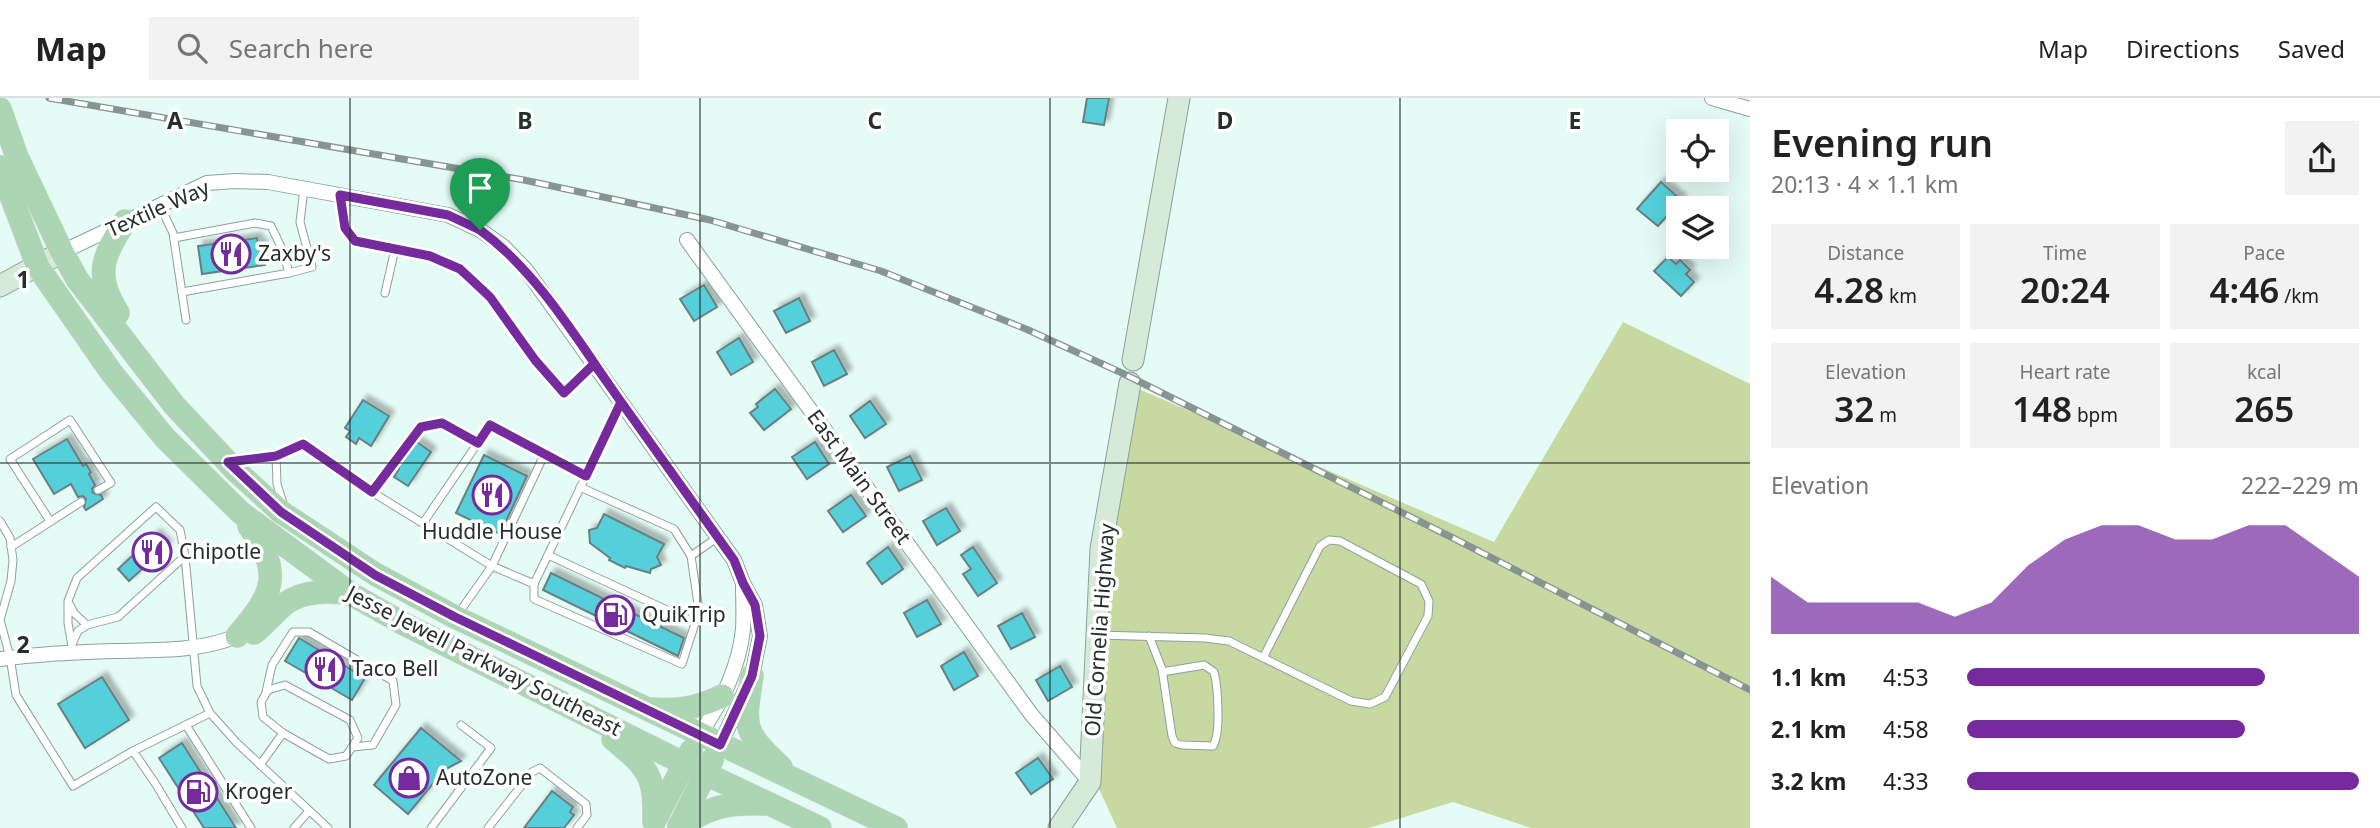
<!DOCTYPE html>
<meta charset="utf-8">
<style>
:root{--surface:#fff;--page:#f2f2f2;--text:#222;--muted:#767676;--line:#e0e0e0;--accent:#752a9d}
body{margin:0;font-family:"Noto Sans",sans-serif;background:var(--page);color:var(--text);height:100vh;display:flex;flex-direction:column;font-size:26px;white-space:nowrap}
*{box-sizing:border-box;margin:0}
p{font-size:23px;color:var(--muted)}
.icon{flex:none;width:38px;height:38px;fill:none;stroke:currentColor;stroke-width:2;stroke-linecap:round;stroke-linejoin:round}
.map{position:relative;flex:1;overflow:hidden}
.sheet{display:flex;flex-direction:column;background:var(--surface);width:630px}
.sheet>*{flex:none}
.fabs{position:absolute;left:1666px;top:21px;display:grid;gap:14px}
.fabs a{display:grid;place-items:center;width:63px;height:63px;border-radius:0px;background:var(--surface);box-shadow:0 7px 28px #0002;font-size:35px}
.pin{position:absolute;display:grid;place-items:center;width:60px;height:60px;color:#fff;margin:-72px -30px;border-radius:50% 50% 50% 0;rotate:-45deg;box-shadow:0 0 7px #0007}
.pin .icon{rotate:45deg}
.round{display:grid;place-items:center;flex:none;width:74px;height:74px;border-radius:0px;background:var(--page)}
.summary{display:flex;align-items:center;justify-content:space-between;height:119px;padding:0 21px}
h1{font-size:38px;font-weight:600;line-height:52px}
.metrics{display:grid;grid-template-columns:repeat(3,1fr);gap:10px;height:119px;padding:7px 21px}
.metrics div{display:grid;align-content:center;border-radius:0px;background:var(--page);text-align:center}
.metrics b{font-size:35px;font-weight:600}
.metrics small{font-size:19px;font-weight:400}
.metrics p{font-size:19px}
.chart{height:196px;padding:14px 21px}
.chart p{display:flex;justify-content:space-between}
.chart svg{width:100%;height:126px;margin-top:7px;fill:var(--accent);opacity:.7}
ul{padding:0 21px;list-style:none;font-size:23px}
li{display:grid;grid-template-columns:112px 84px 1fr;align-items:center;height:52px}
li i{height:18px;border-radius:9px;background:var(--accent)}
header{display:flex;align-items:center;gap:42px;box-sizing:border-box;height:98px;padding:0 35px;background:var(--surface);border-bottom:2px solid var(--line)}
header strong{font-size:33px}
nav{display:flex;gap:38px;margin-inline-start:auto;font-size:24px}
.search{width:490px;height:63px;background:var(--page);display:flex;align-items:center;gap:18px;box-sizing:border-box;padding:0 24px;border-radius:0px;color:var(--muted);font-size:26px}
main{display:flex;flex:1;min-height:0}
.map>svg:first-child{display:block}
</style>
<header>
<strong>Map</strong>
<div class="search"><svg class="icon" aria-label="search" viewBox="0 0 24 24"><circle cx="10" cy="10" r="6"/><path d="M15 15l6 6"/></svg>Search here</div>
<nav><a>Map</a><a>Directions</a><a>Saved</a></nav>
</header>
<main>
<div class="map">
<svg width="1750" height="730" viewBox="0 0 1750 730">
<defs>
<filter id="shadow"><feDropShadow dx="5" dy="-5" stdDeviation="2" flood-color="#0004"/></filter>
</defs>
<rect width="100%" height="100%" fill="#e5fbf5"/>
<path fill="#c7d8a1" d="M 1623,224 L 1750,286 L 1750,730 L 1531,730 L 1453,704 L 1369,730 L 1117,730 L 1082,654 L 1120,283 L 1494,444 Z"/>
<g fill="#54d0da" stroke="#6a7f81" stroke-width="2" filter="url(#shadow)">
<path d="M 1087,0 L 1109,0 L 1104,27 L 1083,24 Z"/>
<path d="M 1661,84 L 1681,102 L 1658,128 L 1637,111 Z"/>
<path d="M 257,140 L 258,146 L 262,146 L 265,167 L 202,176 L 198,148 Z"/>
<path d="M 1668,159 L 1676,166 L 1680,162 L 1690,172 L 1686,176 L 1694,184 L 1681,198 L 1654,173 Z"/>
<path d="M 704,187 L 717,209 L 694,223 L 680,201 Z"/>
<path d="M 799,200 L 810,223 L 786,235 L 774,213 Z"/>
<path d="M 739,240 L 753,264 L 731,277 L 717,254 Z"/>
<path d="M 834,252 L 847,276 L 824,288 L 812,264 Z"/>
<path d="M 775,291 L 791,311 L 764,332 L 750,315 L 758,309 L 756,306 Z"/>
<path d="M 363,302 L 389,318 L 371,348 L 359,340 L 356,346 L 346,339 L 350,333 L 345,330 Z"/>
<path d="M 870,303 L 886,326 L 865,340 L 850,318 Z"/>
<path d="M 67,341 L 83,368 L 86,366 L 91,374 L 89,376 L 95,387 L 92,391 L 93,395 L 101,397 L 103,401 L 86,412 L 84,409 L 86,401 L 83,398 L 78,399 L 71,386 L 54,396 L 33,361 Z"/>
<path d="M 417,344 L 431,354 L 408,388 L 394,379 L 399,371 L 398,370 Z"/>
<path d="M 815,344 L 829,366 L 807,381 L 792,359 Z"/>
<path d="M 484,357 L 527,378 L 500,436 L 456,415 Z"/>
<path d="M 910,358 L 922,382 L 899,393 L 887,369 Z"/>
<path d="M 851,397 L 866,418 L 843,434 L 828,413 Z"/>
<path d="M 946,410 L 960,433 L 937,447 L 923,423 Z"/>
<path d="M 604,416 L 664,446 L 657,459 L 661,467 L 651,471 L 650,475 L 626,468 L 625,470 L 609,462 L 610,460 L 590,445 L 589,432 L 597,430 Z"/>
<path d="M 156,436 L 167,448 L 129,483 L 118,471 Z"/>
<path d="M 888,449 L 903,471 L 882,486 L 867,465 Z"/>
<path d="M 973,449 L 997,485 L 978,498 L 963,476 L 971,471 L 961,457 Z"/>
<path d="M 551,475 L 684,540 L 678,558 L 543,492 Z"/>
<path d="M 927,502 L 941,526 L 917,539 L 904,515 Z"/>
<path d="M 1022,515 L 1035,539 L 1011,551 L 998,528 Z"/>
<path d="M 299,540 L 365,580 L 352,602 L 285,563 Z"/>
<path d="M 964,554 L 978,578 L 954,592 L 941,568 Z"/>
<path d="M 1060,568 L 1072,589 L 1048,603 L 1036,582 Z"/>
<path d="M 102,579 L 129,622 L 85,650 L 58,606 Z"/>
<path d="M 421,630 L 461,663 L 444,672 L 408,716 L 374,687 Z"/>
<path d="M 182,645 L 236,730 L 204,730 L 159,660 Z"/>
<path d="M 1038,660 L 1053,681 L 1031,696 L 1016,675 Z"/>
<path d="M 552,693 L 573,709 L 570,714 L 574,717 L 564,730 L 524,730 Z"/>
</g>
<g fill="none" stroke-linecap="round" stroke-linejoin="round">
<defs>
<g id="lane">
<path d="M 340,98 L 345,130 L 355,143 L 430,158 L 460,171 L 490,199 L 535,262 L 564,295 L 594,266"/>
<path d="M 160,108 L 173,135 L 186,222"/>
<path d="M 174,140 L 255,125 L 271,128 L 283,153 L 289,175 L 182,194"/>
<path d="M 289,175 L 312,169 L 300,124 L 304,91"/>
<path d="M 385,195 L 395,151"/>
<path d="M 276,357 L 277,386 L 283,405"/>
<path d="M 232,364 L 276,357 L 303,346 L 372,394 L 492,468 L 534,486 L 621,305"/>
<path d="M 372,394 L 421,329 L 442,325 L 478,345"/>
<path d="M 0,423 L 10,440 L 13,462 L 11,483 L 0,522 L 10,559 L 16,597 L 73,688 L 133,653 L 155,685 L 182,730"/>
<path d="M 50,423 L 10,361 L 70,322 L 111,385 L 98,392"/>
<path d="M 423,425 L 490,327 L 586,378"/>
<path d="M 11,449 L 81,404"/>
<path d="M 548,457 L 695,525"/>
<path d="M 691,458 L 718,439"/>
<path d="M 534,486 L 534,501 L 682,566 L 699,513 L 691,458 L 674,431 L 580,389"/>
<path d="M 70,507 L 74,515 L 87,527"/>
<path d="M 458,516 L 492,468 L 544,357"/>
<path d="M 1098,537 L 1205,540 L 1229,543 L 1351,603 L 1370,606 L 1385,599 L 1428,518 L 1429,503 L 1421,486 L 1340,443 L 1329,442 L 1320,448 L 1263,560"/>
<path d="M 1149,538 L 1162,571 L 1172,638 L 1175,645 L 1182,647 L 1213,648 C 1221,636 1218,589 1214,574 L 1204,567 L 1162,574"/>
<path d="M 73,544 L 78,533 L 87,527 L 118,519 L 185,458"/>
<path d="M 73,554 L 68,525 L 68,503 L 77,480 L 156,409 L 180,432 L 185,458 L 197,588 L 210,615 L 237,645 L 328,730"/>
<path d="M 285,587 L 350,622 L 358,640 L 346,658 L 329,661 L 283,635 L 263,619 L 261,604 L 268,592 Z"/>
<path d="M 266,594 L 272,567 L 293,534 L 309,534 L 393,583 L 396,607 L 373,647 L 352,649"/>
<path d="M 186,627 L 251,730"/>
<path d="M 133,653 L 210,615"/>
<path d="M 260,667 L 283,635"/>
<path d="M 294,730 L 309,713"/>
<path d="M 431,730 L 491,650 L 461,627"/>
<path d="M 488,730 L 532,674 L 540,670 L 586,706 L 587,717 L 577,730"/>
</g>
<g id="street">
<path d="M 1712,0 L 1750,11"/>
<path d="M 687,142 L 1031,616 L 1090,684"/>
<path d="M 62,154 L 207,85 L 235,83 L 268,84 L 448,117 L 480,132 L 504,149 L 526,172 L 545,198 L 734,462 L 743,485 L 755,507 L 760,538 L 752,578 L 720,647"/>
<path d="M 0,561 C 38,556 75,554 114,553 C 154,552 199,554 237,538"/>
<path d="M 699,637 C 721,606 739,570 743,531 C 744,516 743,501 743,486"/>
</g>
<g id="secondary">
<path d="M 0,188 L 62,154"/>
<path d="M 1133,262 L 1179,0"/>
<path d="M 1059,730 L 1090,684 L 1101,451 L 1130,285"/>
</g>
<g id="primary">
<path d="M 0,11 L 17,59 L 62,154 L 77,181 L 174,307 L 235,372 L 281,414 L 375,476 L 455,519 L 896,730"/>
<path d="M 0,69 L 38,169 L 111,274 L 165,340 L 240,414 L 351,496 L 404,526 L 685,666 L 820,730"/>
<path d="M 118,215 C 94,176 102,161 125,123"/>
<path d="M 254,535 C 265,526 275,514 286,505 C 305,492 329,493 351,496"/>
<path d="M 237,538 C 273,496 284,477 249,428"/>
<path d="M 752,578 C 744,629 742,633 781,669"/>
<path d="M 652,611 C 677,613 698,610 722,598"/>
<path d="M 613,641 C 649,671 655,677 654,724"/>
<path d="M 655,722 L 691,653"/>
<path d="M 679,728 C 713,708 726,705 764,706"/>
<path d="M 679,729 L 712,662"/>
</g>
</defs>
<use href="#lane" stroke="#8ca19b" stroke-width="9"/>
<use href="#street" stroke="#8ca19b" stroke-width="16"/>
<use href="#secondary" stroke="#8ca19b" stroke-width="23"/>
<use href="#primary" stroke="#d8d9d9" stroke-width="24"/>
<use href="#lane" stroke="#fff" stroke-width="7"/>
<use href="#street" stroke="#fff" stroke-width="14"/>
<use href="#secondary" stroke="#d6ead9" stroke-width="21"/>
<use href="#primary" stroke="#acd5b3" stroke-width="23"/>
<defs>
<path id="rail" d="M 49,0 L 524,82 L 710,122 L 881,173 L 1026,231 L 1122,275 L 1457,442 L 1750,592"/>
</defs>
<use href="#rail" stroke="#869591" stroke-width="7"/>
<use href="#rail" stroke="#fff" stroke-width="4.5" stroke-dasharray="13" stroke-linecap="butt"/>
</g>
<g fill="none" stroke-linecap="round" stroke-linejoin="round">
<defs>
<path id="route" d="M 480,132 C 538,174 580,246 621,304 L 586,378 L 490,327 L 478,345 L 442,325 L 421,329 L 372,394 L 303,346 L 276,358 L 228,364 L 281,414 L 375,477 L 455,519 L 720,647 L 752,578 L 760,538 L 755,507 L 743,485 L 734,462 L 594,266 L 564,295 L 535,262 L 490,199 L 460,171 L 430,158 L 355,143 L 345,130 L 340,97 L 448,117 L 480,132"/>
</defs>
<use href="#route" stroke="#fff" stroke-width="14"/>
<use href="#route" stroke="#752a9d" stroke-width="9"/>
</g>
<path fill="none" stroke="#252e2b" stroke-width="2" stroke-opacity="0.55" d="M 350,0 L 350,730M 700,0 L 700,730M 1050,0 L 1050,730M 1400,0 L 1400,730M 0,365 L 1750,365"/>
<defs>
<symbol id="restaurant-ring" viewBox="-11 -11 22 22"><circle r="9.5" fill="#fff" stroke="#752a9d" stroke-width="1.5"/><path d="M-5-6h1v4h1v-4h1v4h1v-4h1v5L-1.5 .5V6h-2V.5L-5-1ZM5-6V6H3V1.5H1.5Q1.5-4 5-6Z" fill="#752a9d"/></symbol>
<symbol id="fuel-ring" viewBox="-11 -11 22 22"><circle r="9.5" fill="#fff" stroke="#752a9d" stroke-width="1.5"/><path d="M-5.5-6h7V0h2V4h1.3V-2.5L3-4.5l.8-.8L6-3V5H2.5V1h-1V6h-7ZM-4.2-4.7v3.2H.2V-4.7Z" fill="#752a9d"/></symbol>
<symbol id="shop-ring" viewBox="-11 -11 22 22"><circle r="9.5" fill="#fff" stroke="#752a9d" stroke-width="1.5"/><path d="M-5-2.5h2.3a2.7 3.5 0 0 1 5.4 0H5L5.5 6h-11ZM-1.5-2.5h3a1.5 2.3 0 0 0-3 0Z" fill="#752a9d"/></symbol>
</defs>
<g fill-rule="evenodd">
<use href="#restaurant-ring" x="209" y="134" width="44" height="44"/>
<use href="#restaurant-ring" x="470" y="375" width="44" height="44"/>
<use href="#restaurant-ring" x="130" y="432" width="44" height="44"/>
<use href="#fuel-ring" x="593" y="495" width="44" height="44"/>
<use href="#restaurant-ring" x="303" y="549" width="44" height="44"/>
<use href="#shop-ring" x="387" y="658" width="44" height="44"/>
<use href="#fuel-ring" x="176" y="672" width="44" height="44"/>
</g>
<g text-anchor="middle" stroke-width="7" stroke-linejoin="round" paint-order="stroke">
<g font-size="21" fill="#252e2b" stroke="#fff">
<text transform="translate(158 111) rotate(-24)" y="7">Textile Way</text>
<text transform="translate(859 379) rotate(54)" y="7">East Main Street</text>
<text transform="translate(1100 532) rotate(-86)" y="7">Old Cornelia Highway</text>
<text transform="translate(484 563) rotate(27)" y="7">Jesse Jewell Parkway Southeast</text>
</g>
<g font-size="21" fill="#252e2b" stroke="#fff" text-anchor="start">
<text x="258" y="163">Zaxby's</text>
<text x="492" y="441" text-anchor="middle">Huddle House</text>
<text x="179" y="461">Chipotle</text>
<text x="642" y="524">QuikTrip</text>
<text x="352" y="578">Taco Bell</text>
<text x="436" y="687">AutoZone</text>
<text x="225" y="701">Kroger</text>
</g>
</g>
<g font-size="23" text-anchor="middle" font-weight="bold" fill="#252e2b" stroke="#fff" stroke-width="7" stroke-linejoin="round" paint-order="stroke">
<text x="175" y="31">A</text>
<text x="525" y="31">B</text>
<text x="875" y="31">C</text>
<text x="1225" y="31">D</text>
<text x="1575" y="31">E</text>
<text x="23" y="190">1</text>
<text x="23" y="555">2</text>
</g>
</svg>
<div class="fabs">
<a><svg class="icon" aria-label="locate" viewBox="0 0 24 24"><circle cx="12" cy="12" r="6"/><path d="M12 2v4M12 18v4M2 12h4M18 12h4"/></svg></a>
<a><svg class="icon" aria-label="layers" viewBox="0 0 24 24"><path d="M12 4l9 5-9 5-9-5zM3 14l9 5 9-5"/></svg></a>
</div>
<div class="pin" style="left:480px;top:132px;background:#1e9e55"><svg class="icon" aria-label="arrive" viewBox="0 0 24 24"><path d="M6 21V4h12l-3 4 3 4H6"/></svg></div>
</div>
<section class="sheet">
<div class="summary"><div><h1>Evening run</h1><p>20:13 · 4 × 1.1 km</p></div><a class="round"><svg class="icon" aria-label="share" viewBox="0 0 24 24"><path d="M12 15V3M7 8l5-5 5 5M5 13v7h14v-7"/></svg></a></div>
<div class="metrics">
<div><p>Distance</p><b>4.28<small> km</small></b></div>
<div><p>Time</p><b>20:24</b></div>
<div><p>Pace</p><b>4:46<small> /km</small></b></div>
</div>
<div class="metrics">
<div><p>Elevation</p><b>32<small> m</small></b></div>
<div><p>Heart rate</p><b>148<small> bpm</small></b></div>
<div><p>kcal</p><b>265</b></div>
</div>
<div class="chart"><p><span>Elevation</span>222–229 m</p>
<svg viewBox="0 0 160 44" preserveAspectRatio="none"><path d="M0 44V24L10 33L20 33L30 33L40 33L50 38L60 33L70 20L80 11L90 6L100 6L110 11L120 11L130 6L140 6L150 15L160 24V44z"/></svg>
</div>
<ul>
<li><b>1.1 km</b>4:53<i style="width:76%"></i></li>
<li><b>2.1 km</b>4:58<i style="width:71%"></i></li>
<li><b>3.2 km</b>4:33<i style="width:100%"></i></li>
</ul>
</section>
</main>
